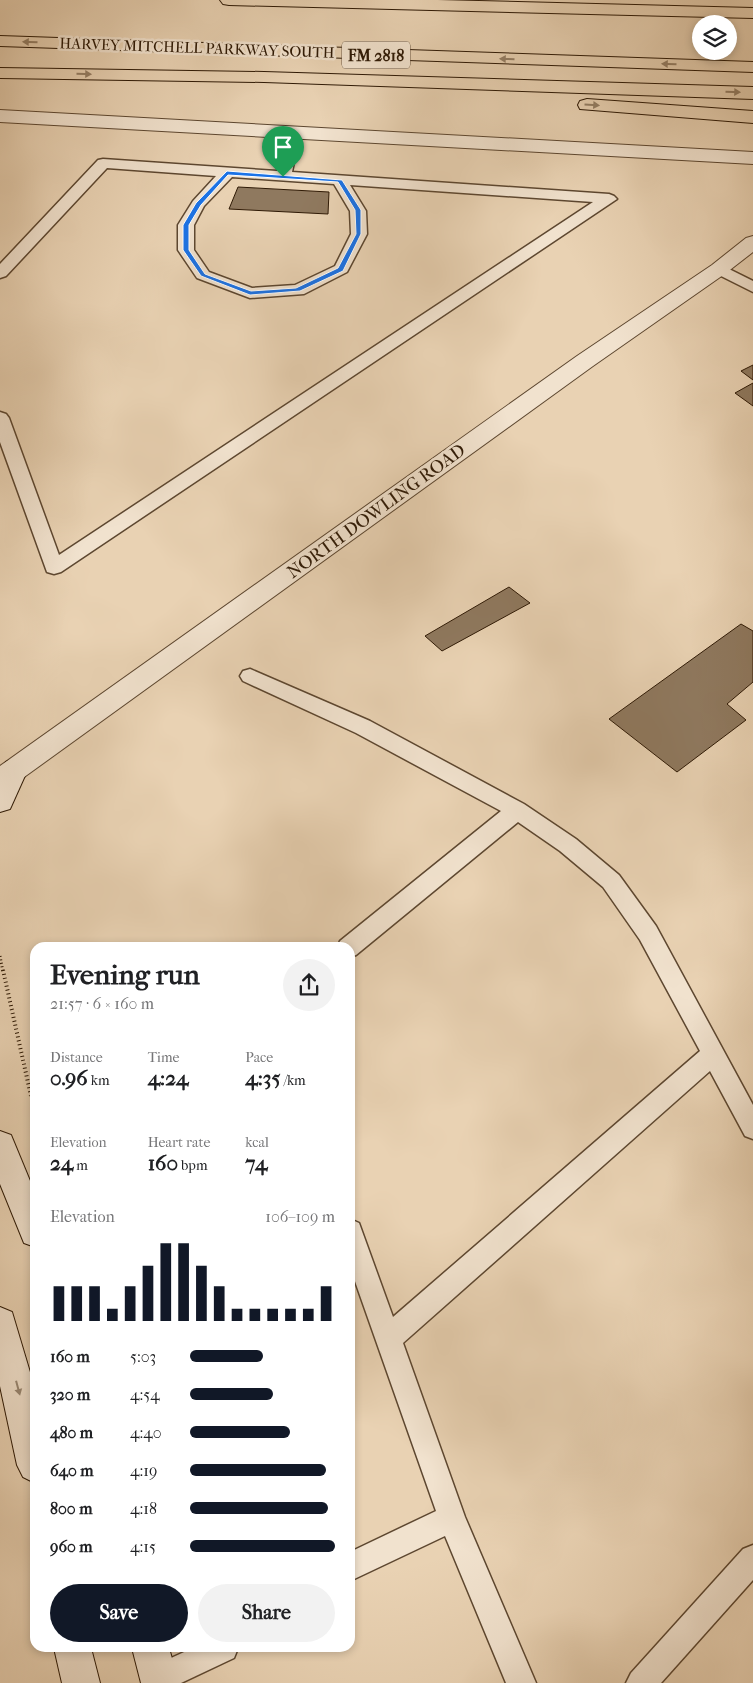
<!DOCTYPE html>
<meta charset="utf-8">
<style>
:root{--surface:#fff;--page:#f2f2f2;--text:#202124;--muted:#757577;--accent:#111827}
body{margin:0;font-family:"IM FELL French Canon",serif;background:var(--page);color:var(--text);height:100vh;display:flex;flex-direction:column;font-size:19px;white-space:nowrap}
*{box-sizing:border-box;margin:0}
p{font-size:16px;color:var(--muted)}
.icon{flex:none;width:28px;height:28px;fill:none;stroke:currentColor;stroke-width:2;stroke-linecap:round;stroke-linejoin:round}
.map{position:relative;flex:1;overflow:hidden}
.details{position:absolute;left:30px;top:942px;width:325px;height:710px;display:flex;flex-direction:column;background:var(--surface);border-radius:15px;box-shadow:0 2px 8px #0003}
.details>*{flex:none}
.fabs{position:absolute;left:692px;top:15px;display:grid;gap:10px}
.fabs a{display:grid;place-items:center;width:45px;height:45px;border-radius:50%;background:var(--surface);box-shadow:0 2px 8px #0003;font-size:25px}
.pin{position:absolute;display:grid;place-items:center;width:42px;height:42px;color:#fff;margin:-51px -21px;border-radius:50% 50% 50% 0;rotate:-45deg;box-shadow:0 0 5px #0007}
.pin .icon{rotate:45deg}
.round{display:grid;place-items:center;flex:none;width:52px;height:52px;border-radius:26px;background:var(--page)}
.summary{display:flex;align-items:center;justify-content:space-between;height:85px;padding:0 20px}
h1{font-size:28px;font-weight:700;line-height:38px}
.figures{display:grid;grid-template-columns:repeat(3,1fr);gap:8px;height:85px;padding:5px 20px}
.figures div{display:grid;align-content:center}
.figures b{font-size:21px;font-weight:700}
.figures small{font-size:14px;font-weight:400}
.figures p{font-size:14px}
.chart{height:140px;padding:10px 20px}
.chart p{display:flex;justify-content:space-between}
.chart svg{width:100%;height:90px;margin-top:5px;stroke:var(--accent);stroke-width:6}
.primary-button{display:flex;gap:10px;margin-top:auto;padding:10px 20px}
.primary-button a{flex:1;height:58px;border-radius:30px;background:var(--accent);color:#fff;font-size:20px;font-weight:700;line-height:58px;text-align:center}
.primary-button a+a{background:var(--page);color:var(--text)}
ul{padding:0 20px;list-style:none;font-size:16px}
li{display:grid;grid-template-columns:80px 60px 1fr;align-items:center;height:38px}
li i{height:12px;border-radius:6px;background:var(--accent)}
.map>svg:first-child{display:block}
</style>
<div class="map">
<svg width="753" height="1683" viewBox="0 0 753 1683">
<rect width="100%" height="100%" fill="#e9d2b3"/>
<filter id="stains"><feTurbulence type="fractalNoise" baseFrequency=".004" numOctaves="4"/><feColorMatrix values="0 0 0 0 .2 0 0 0 0 .09 0 0 0 0 .02 0 0 0 .5 -.17"/></filter>
<radialGradient id="worn" r=".72"><stop offset=".6" stop-color="#630" stop-opacity="0"/><stop offset="1" stop-color="#630" stop-opacity=".3"/></radialGradient>
<g fill="#8f795f" stroke="#2e1905">
<path d="M 238,187 L 329,192 L 328,214 L 229,209 Z"/>
<path d="M 753,365 L 753,380 L 741,371 Z"/>
<path d="M 753,383 L 753,406 L 735,393 Z"/>
<path d="M 509,587 L 530,603 L 442,651 L 425,636 Z"/>
<path d="M 741,624 L 753,631 L 753,682 L 727,704 L 746,720 L 677,772 L 609,719 Z"/>
</g>
<g fill="none" stroke-linecap="round" stroke-linejoin="round">
<defs>
<g id="lane">
<path d="M 293,129 L 298,130 L 300,133 L 292,172 L 609,194 L 614,196 L 617,199 L 61,572 L 54,574 L 47,572 L 0,442 L 0,412 L 6,414 L 9,418 L 59,555 L 593,202 L 350,185 L 366,211 L 367,234 L 347,272 L 304,294 L 250,298 L 197,278 L 178,250 L 178,225 L 193,201 L 216,176 L 107,168 L 6,276 L 0,278 L 0,264 L 98,160 L 103,159 L 277,171 L 286,133 L 288,130 ZM 232,177 L 334,184 L 350,211 L 351,234 L 335,266 L 295,285 L 252,288 L 209,272 L 194,250 L 194,225 L 204,206 Z"/>
<path d="M 719,264 L 753,281 L 753,292 L 713,272 L 711,269 L 713,266 Z"/>
<path d="M 250,669 L 370,721 L 524,804 L 576,839 L 619,875 L 656,926 L 753,1105 L 753,1139 L 745,1136 L 710,1071 L 403,1343 L 465,1517 L 536,1683 L 506,1683 L 445,1536 L 350,1581 L 350,1552 L 436,1511 L 350,1267 L 350,1219 L 359,1223 L 393,1317 L 700,1051 L 640,940 L 603,887 L 560,851 L 518,822 L 356,955 L 350,957 L 350,948 L 337,948 L 340,941 L 501,811 L 356,733 L 243,681 L 240,676 L 243,671 Z"/>
<path d="M 753,1545 L 753,1580 L 661,1683 L 626,1683 L 631,1673 L 743,1549 Z"/>
<path d="M 193,1648 L 238,1648 L 234,1658 L 181,1683 L 147,1683 L 144,1678 L 149,1668 Z"/>
</g>
<g id="street">
<path d="M 0,110 L 753,152 L 753,164 L 0,122 Z"/>
<path d="M 753,236 L 753,252 L 726,273 L 593,366 L 9,788 L 0,791 L 0,766 L 577,356 L 712,265 L 746,238 Z"/>
</g>
<g id="secondary">
<path d="M 15,758 L 24,762 L 28,769 L 10,809 L 0,812 L 0,773 L 6,762 Z"/>
<path d="M 0,1131 L 11,1135 L 35,1193 L 35,1247 L 24,1243 L 0,1184 Z"/>
<path d="M 0,1307 L 12,1312 L 35,1389 L 35,1483 L 23,1477 L 17,1465 L 0,1386 Z"/>
<path d="M 54,1648 L 91,1648 L 100,1683 L 62,1683 Z"/>
<path d="M 132,1648 L 169,1648 L 179,1683 L 141,1683 Z"/>
</g>
<g id="highway">
<path d="M 220,0 L 438,0 L 753,8 L 753,18 L 229,5 L 223,4 Z"/>
<path d="M 0,36 L 753,62 L 753,72 L 0,46 Z"/>
<path d="M 0,68 L 264,72 L 753,87 L 753,99 L 264,82 L 0,78 Z"/>
<path d="M 587,99 L 753,111 L 753,123 L 580,109 L 578,105 L 580,101 Z"/>
</g>
</defs>
<use href="#lane" stroke="#5d4730" stroke-width="3"/>
<use href="#street" stroke="#5d4730" stroke-width="2"/>
<use href="#secondary" stroke="#2e1905" stroke-width="2"/>
<use href="#highway" stroke="#2e1905" stroke-width="2"/>
<path stroke="#2e1905" stroke-width="3" stroke-dasharray="1 2.5" stroke-linecap="butt" d="M 0,956 L 3,972"/>
<path stroke="#2e1905" stroke-width="4" stroke-dasharray="1 3" stroke-linecap="butt" d="M 3,970 L 31,1096 L 35,1103"/>
<use href="#lane" fill="#f1e2ce" fill-rule="evenodd"/>
<use href="#street" fill="#f1e2ce" fill-rule="evenodd"/>
<use href="#secondary" fill="#f1e2ce" fill-rule="evenodd"/>
<use href="#highway" fill="#e9d2b3" fill-rule="evenodd"/>
</g>
<defs><path id="oneway-solid" d="M-6-.8H1V-3.2L6.5 0L1 3.2V.8H-6Z" transform="scale(1.25)"/></defs>
<g fill="#957f65">
<use href="#oneway-solid" transform="translate(30 42) rotate(-178)"/>
<use href="#oneway-solid" transform="translate(507 59) rotate(-178)"/>
<use href="#oneway-solid" transform="translate(669 64) rotate(-178)"/>
<use href="#oneway-solid" transform="translate(84 74) rotate(1)"/>
<use href="#oneway-solid" transform="translate(733 92) rotate(2)"/>
<use href="#oneway-solid" transform="translate(592 105) rotate(4)"/>
</g>
<use fill="#998874" href="#oneway-solid" transform="translate(18 1388) rotate(75)"/>
<path fill="#1a73e8" stroke="#fff" fill-rule="evenodd" d="M 227,171 L 342,180 L 361,210 L 361,234 L 343,271 L 300,291 L 250,295 L 201,276 L 183,250 L 183,225 L 196,203 ZM 228,175 L 338,182 L 355,210 L 356,234 L 338,268 L 296,288 L 251,291 L 205,274 L 189,250 L 189,225 L 201,205 Z"/>
<g text-anchor="middle" stroke-width="5" stroke-linejoin="round" paint-order="stroke">
<g font-size="15" fill="#2e1905" stroke="#f1e2ce">
<text transform="translate(197 48) rotate(2)" y="5">HARVEY MITCHELL PARKWAY SOUTH</text>
</g>
<rect fill="#f1e2ce" stroke="#685541" stroke-width="1" x="342" y="41.5" width="68" height="27" rx="4"/>
<g font-size="16" font-weight="bold" fill="#2e1905">
<text x="376" y="61">FM 2818</text>
</g>
<g font-size="18" fill="#2e1905" stroke="#f1e2ce">
<text transform="translate(376 511) rotate(-36)" y="6">NORTH DOWLING ROAD</text>
</g>
</g>
<rect width="100%" height="100%" filter="url(#stains)"/>
<rect width="100%" height="100%" fill="url(#worn)"/>
</svg>
<div class="fabs">
<a><svg class="icon" aria-label="layers" viewBox="0 0 24 24"><path d="M12 4l9 5-9 5-9-5zM3 14l9 5 9-5"/></svg></a>
</div>
<div class="pin" style="left:283px;top:177px;background:#1e9e55"><svg class="icon" aria-label="arrive" viewBox="0 0 24 24"><path d="M6 21V4h12l-3 4 3 4H6"/></svg></div>
<section class="details">
<div class="summary"><div><h1>Evening run</h1><p>21:57 · 6 × 160 m</p></div><a class="round"><svg class="icon" aria-label="share" viewBox="0 0 24 24"><path d="M12 15V3M7 8l5-5 5 5M5 13v7h14v-7"/></svg></a></div>
<div class="figures">
<div><p>Distance</p><b>0.96<small> km</small></b></div>
<div><p>Time</p><b>4:24</b></div>
<div><p>Pace</p><b>4:35<small> /km</small></b></div>
</div>
<div class="figures">
<div><p>Elevation</p><b>24<small> m</small></b></div>
<div><p>Heart rate</p><b>160<small> bpm</small></b></div>
<div><p>kcal</p><b>74</b></div>
</div>
<div class="chart"><p><span>Elevation</span>106–109 m</p>
<svg viewBox="0 0 160 44" preserveAspectRatio="none"><path d="M5 44V27M15 44V27M25 44V27M35 44V38M45 44V27M55 44V17M65 44V6M75 44V6M85 44V17M95 44V27M105 44V38M115 44V38M125 44V38M135 44V38M145 44V38M155 44V27"/></svg>
</div>
<ul>
<li><b>160 m</b>5:03<i style="width:50%"></i></li>
<li><b>320 m</b>4:54<i style="width:57%"></i></li>
<li><b>480 m</b>4:40<i style="width:69%"></i></li>
<li><b>640 m</b>4:19<i style="width:94%"></i></li>
<li><b>800 m</b>4:18<i style="width:95%"></i></li>
<li><b>960 m</b>4:15<i style="width:100%"></i></li>
</ul>
<div class="primary-button"><a>Save</a><a>Share</a></div>
</section>
</div>
